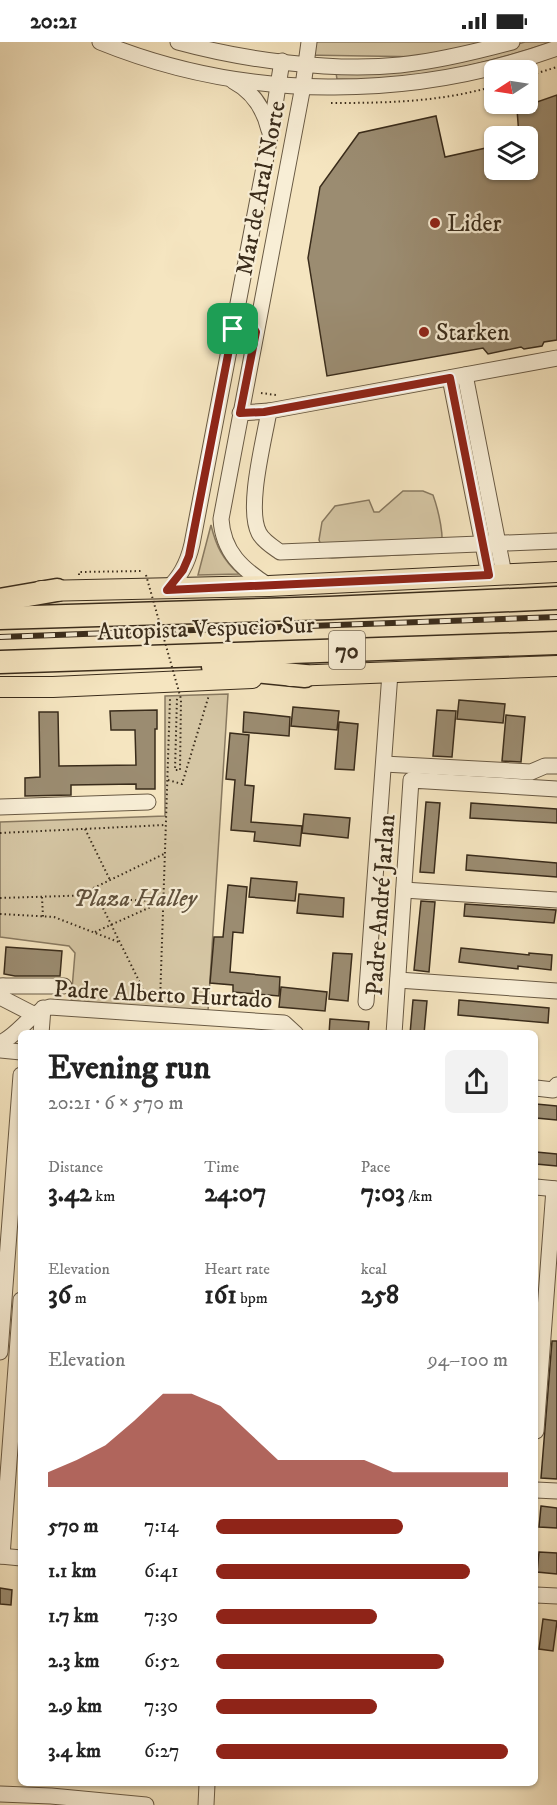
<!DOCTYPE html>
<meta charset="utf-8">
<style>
:root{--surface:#fff;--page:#f2f2f2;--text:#222;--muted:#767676;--accent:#8f2418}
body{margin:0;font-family:"IM FELL DW Pica",serif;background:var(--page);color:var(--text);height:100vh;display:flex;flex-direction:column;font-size:22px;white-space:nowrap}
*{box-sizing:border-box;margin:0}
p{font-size:20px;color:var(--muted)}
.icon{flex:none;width:33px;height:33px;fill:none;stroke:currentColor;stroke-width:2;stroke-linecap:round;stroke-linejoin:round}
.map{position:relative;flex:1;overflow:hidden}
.sheet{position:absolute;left:18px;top:988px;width:520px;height:756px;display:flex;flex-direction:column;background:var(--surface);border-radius:9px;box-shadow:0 2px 4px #0004}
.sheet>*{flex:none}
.needle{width:39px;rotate:258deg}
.tools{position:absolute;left:484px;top:18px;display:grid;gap:12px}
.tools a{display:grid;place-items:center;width:54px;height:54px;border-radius:9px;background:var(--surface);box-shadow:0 2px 4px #0004;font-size:30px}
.pin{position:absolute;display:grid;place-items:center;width:51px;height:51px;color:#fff;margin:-26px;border-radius:12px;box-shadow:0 3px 9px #0006}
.round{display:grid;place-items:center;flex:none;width:63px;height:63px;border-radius:9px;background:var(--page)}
.headline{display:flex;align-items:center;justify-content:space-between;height:102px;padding:0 30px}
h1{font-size:33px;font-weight:800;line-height:45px}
.metrics{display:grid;grid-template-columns:repeat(3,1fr);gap:9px;height:102px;padding:6px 30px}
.metrics div{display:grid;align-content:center}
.metrics b{font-size:26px;font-weight:800}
.metrics small{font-size:16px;font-weight:400}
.metrics p{font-size:16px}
.chart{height:168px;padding:12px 30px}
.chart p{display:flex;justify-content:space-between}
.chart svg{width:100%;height:108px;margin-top:6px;fill:var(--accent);opacity:.7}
ul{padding:0 30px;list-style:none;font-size:20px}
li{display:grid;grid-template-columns:96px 72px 1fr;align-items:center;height:45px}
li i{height:15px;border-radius:8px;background:var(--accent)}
.status{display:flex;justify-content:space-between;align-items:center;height:42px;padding:0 30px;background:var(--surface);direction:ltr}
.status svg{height:16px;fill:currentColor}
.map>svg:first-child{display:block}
</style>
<div class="status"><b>20:21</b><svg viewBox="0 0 49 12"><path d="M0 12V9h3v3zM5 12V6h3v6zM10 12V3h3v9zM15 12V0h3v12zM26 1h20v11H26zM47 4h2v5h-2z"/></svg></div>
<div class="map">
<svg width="557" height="1763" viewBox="0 0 557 1763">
<rect width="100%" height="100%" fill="#f5e5c0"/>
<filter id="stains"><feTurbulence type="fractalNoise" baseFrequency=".00333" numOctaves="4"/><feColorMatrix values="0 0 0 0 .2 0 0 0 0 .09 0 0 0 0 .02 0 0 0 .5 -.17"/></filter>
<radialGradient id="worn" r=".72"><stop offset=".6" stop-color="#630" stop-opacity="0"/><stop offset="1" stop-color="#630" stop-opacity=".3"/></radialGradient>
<g fill="#d5c6a4" stroke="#887960" stroke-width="1.5">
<path d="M 303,0 L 491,0 L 429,15 L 303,13 Z"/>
<path d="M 525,0 L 552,0 C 484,22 410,42 337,37 L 336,31 L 503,6 Z"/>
<path d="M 403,449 L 423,449 L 433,453 C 438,467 446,498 440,511 L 332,516 L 326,515 L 319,498 L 322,480 L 335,464 L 369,458 L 374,470 L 379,470 Z"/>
<path d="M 211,483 C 216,504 223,518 239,532 L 198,533 Z"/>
<path d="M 228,652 L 208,969 L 71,959 L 75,911 L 69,904 L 0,895 L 0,780 L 165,774 L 165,654 Z"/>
</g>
<g fill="#9b8c71" stroke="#3a2c1b" stroke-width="1.5">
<path d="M 557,53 L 557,298 L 544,300 L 542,304 L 524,307 L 521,305 L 488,312 L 483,306 L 327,334 L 308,216 L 320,145 L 359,91 L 436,74 L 445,115 L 495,104 L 495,128 L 528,128 L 528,94 L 519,94 L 517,67 Z"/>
<path d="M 459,658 L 505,662 L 503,681 L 457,677 Z"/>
<path d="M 293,665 L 339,669 L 337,688 L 291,684 Z"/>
<path d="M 157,668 L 157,687 L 155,687 L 155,747 L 136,747 L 136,742 L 71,743 L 71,753 L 25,754 L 25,736 L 40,735 L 39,670 L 58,670 L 59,724 L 136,723 L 135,688 L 111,688 L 110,669 Z"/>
<path d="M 437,668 L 456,669 L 452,715 L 433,714 Z"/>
<path d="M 244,670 L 290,675 L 289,694 L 243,690 Z"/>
<path d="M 506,673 L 525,675 L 521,720 L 502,719 Z"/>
<path d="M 339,680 L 358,682 L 354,728 L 335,727 Z"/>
<path d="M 230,691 L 249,693 L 245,743 L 254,744 L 251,780 L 302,784 L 300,804 L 254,799 L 255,790 L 231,788 L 235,738 L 226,737 Z"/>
<path d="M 426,760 L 440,761 L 434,831 L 420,830 Z"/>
<path d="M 471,761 L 557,767 L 557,781 L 470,776 Z"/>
<path d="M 304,772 L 350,776 L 348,796 L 302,791 Z"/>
<path d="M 467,813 L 557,821 L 557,835 L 466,828 Z"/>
<path d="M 251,836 L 297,840 L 295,859 L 249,855 Z"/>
<path d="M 228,843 L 247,845 L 243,891 L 233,890 L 230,930 L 280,935 L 279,954 L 233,950 L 233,943 L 210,941 L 214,895 L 223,895 Z"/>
<path d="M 299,852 L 344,856 L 343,875 L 297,871 Z"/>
<path d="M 421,859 L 435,860 L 429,930 L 414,928 Z"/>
<path d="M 465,862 L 556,868 L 554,881 L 464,874 Z"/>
<path d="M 6,905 L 62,909 L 60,934 L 15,934 L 4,932 Z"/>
<path d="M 461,906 L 529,913 L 529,911 L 552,913 L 551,928 L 518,924 L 518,927 L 459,920 Z"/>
<path d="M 333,911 L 352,912 L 348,959 L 329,957 Z"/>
<path d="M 281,945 L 327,950 L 325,969 L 279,965 Z"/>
<path d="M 413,958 L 427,959 L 424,992 L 410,992 Z"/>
<path d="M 459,958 L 549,966 L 548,981 L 458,973 Z"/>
<path d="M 330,977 L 369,980 L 368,992 L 329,992 Z"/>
<path d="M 536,1062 L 557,1064 L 557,1078 L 536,1076 Z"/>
<path d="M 536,1110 L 557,1112 L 557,1124 L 536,1122 Z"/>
<path d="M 552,1299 L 557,1299 L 557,1437 L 541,1436 Z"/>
<path d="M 541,1464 L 557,1466 L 557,1486 L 539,1485 Z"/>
<path d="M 539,1510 L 557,1511 L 557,1532 L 537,1530 Z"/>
<path d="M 0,1546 L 12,1548 L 11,1563 L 0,1562 Z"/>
<path d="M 543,1577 L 557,1579 L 553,1609 L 539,1607 Z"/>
</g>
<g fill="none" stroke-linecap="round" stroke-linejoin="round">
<defs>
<g id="minor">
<path d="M 100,0 C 245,59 410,59 557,6"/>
<path d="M 178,0 C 244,18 332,30 400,23 C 438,19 475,10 512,0"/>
<path d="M 233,39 C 254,50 264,67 269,88"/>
<path d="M 465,333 L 504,532"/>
<path d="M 450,336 L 489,533"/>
<path d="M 269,369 C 264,399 246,466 259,491 C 263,499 273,505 280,510 L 557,499"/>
<path d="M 240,371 L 269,369 L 557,316"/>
<path d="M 269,544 C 242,527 223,510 221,477 L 303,44 L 309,0"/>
<path d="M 167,547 C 181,535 188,520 192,502 L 270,94 L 282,19"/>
<path d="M 384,722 L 531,730 L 545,724 L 557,724"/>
<path d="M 0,765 L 148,760"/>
<path d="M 404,848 L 557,858"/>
<path d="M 398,938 L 557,949"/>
<path d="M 0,944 L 3,944 L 2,956 L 35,973"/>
<path d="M 3,944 L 64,944"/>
<path d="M 366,960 L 390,631"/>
<path d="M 41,992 L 43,966"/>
<path d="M 394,992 L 411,738 L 557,747"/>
<path d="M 0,1001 C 19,993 30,970 50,965 L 284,981 L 296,992"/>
<path d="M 0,1008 L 21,1010"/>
<path d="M 536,1046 L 553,1048 L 557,1043"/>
<path d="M 536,1145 L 557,1147"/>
<path d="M 0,1310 L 21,1033"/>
<path d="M 536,1389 L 554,1147"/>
<path d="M 536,1448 L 557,1449"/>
<path d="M 0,1514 L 21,1516"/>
<path d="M 2,1514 L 21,1258"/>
<path d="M 536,1553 L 557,1554"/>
<path d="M 0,1752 L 51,1754 L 146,1763"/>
<path d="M 206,1763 L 207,1742"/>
</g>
<g id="major">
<path d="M 41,549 L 269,544 L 557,530"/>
<path d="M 290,634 L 557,624"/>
<path d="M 0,645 L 53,645 L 252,636"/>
</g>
<g id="highway">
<path d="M 0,558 L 57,548"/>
<path d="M 0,576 L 329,566 L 557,556"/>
<path d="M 0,620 L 557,601"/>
<path d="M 213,625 L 305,634"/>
</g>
</defs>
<use href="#minor" stroke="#695a44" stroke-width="17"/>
<use href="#major" stroke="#3a2c1b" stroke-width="22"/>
<use href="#highway" stroke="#3a2c1b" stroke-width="25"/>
<g stroke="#3a2c1b" stroke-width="2" stroke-dasharray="1.5 3" stroke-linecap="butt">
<path d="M 528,34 L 557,25"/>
<path d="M 331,61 C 388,61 440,60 495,44"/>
<path d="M 261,351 L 276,353"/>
<path d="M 79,533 L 79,530 L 143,529"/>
<path d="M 168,738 L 182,742 L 209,653"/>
<path d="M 85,787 L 110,838"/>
<path d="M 0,791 L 165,783"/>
<path d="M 93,846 L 149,959"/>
<path d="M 77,854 L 164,812"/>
<path d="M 42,855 L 43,875"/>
<path d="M 0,856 L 97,853"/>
<path d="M 99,857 L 161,859"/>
<path d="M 0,872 L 54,875 L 121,901"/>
<path d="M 95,890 L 164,859"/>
<path d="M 160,960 L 170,657"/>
</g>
<use href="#minor" stroke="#f8eed6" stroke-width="15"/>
<use href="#major" stroke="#f5e5c0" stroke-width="20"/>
<use href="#highway" stroke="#f5e5c0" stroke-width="22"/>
<defs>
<path id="rail" d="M 0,595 L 557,575"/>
</defs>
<use href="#rail" stroke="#3a2c1b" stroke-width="6"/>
<use href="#rail" stroke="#f8eed6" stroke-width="4" stroke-dasharray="11" stroke-linecap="butt"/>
<path stroke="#3a2c1b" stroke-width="2" stroke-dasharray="1.5 3" stroke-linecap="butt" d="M 146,533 L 181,657 L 180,728 L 175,728 L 177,656"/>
</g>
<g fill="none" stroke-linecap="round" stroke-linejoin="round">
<defs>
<path id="route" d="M 240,283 L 253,285 L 256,290 L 240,371 L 264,370 L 450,336 L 489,533 L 167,548 L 183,528 L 189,514 L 233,287 Z"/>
</defs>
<use href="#route" stroke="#fff" stroke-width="12"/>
<use href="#route" stroke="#8f2418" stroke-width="8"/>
</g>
<g fill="#8f2418" stroke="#f8eed6" stroke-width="2">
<circle cx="435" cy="181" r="6"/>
<circle cx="424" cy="290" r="6"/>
</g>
<g text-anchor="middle" stroke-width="4.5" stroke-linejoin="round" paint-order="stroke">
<rect fill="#f8eed6" stroke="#736653" stroke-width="1.5" x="329" y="589" width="36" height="38" rx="4.5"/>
<g font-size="22" font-weight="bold" fill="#3a2c1b">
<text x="347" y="616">70</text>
</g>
<g font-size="24" fill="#3a2c1b" stroke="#f8eed6">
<text transform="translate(260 146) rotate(-79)" y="8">Mar de Aral Norte</text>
<text transform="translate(206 586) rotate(-2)" y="8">Autopista Vespucio Sur</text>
<text transform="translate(380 863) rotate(-86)" y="8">Padre André Jarlan</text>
<text transform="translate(163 952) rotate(3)" y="8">Padre Alberto Hurtado</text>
</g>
<g font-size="24" fill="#3a2c1b" stroke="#f8eed6" text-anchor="start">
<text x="447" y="189">Lider</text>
<text x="436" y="298">Starken</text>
</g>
<g font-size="24" font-style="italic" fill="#61523d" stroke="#f8eed6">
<text x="135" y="864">Plaza Halley</text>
</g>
</g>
<rect width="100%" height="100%" filter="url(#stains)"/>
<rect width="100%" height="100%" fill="url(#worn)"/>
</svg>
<div class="tools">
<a><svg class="needle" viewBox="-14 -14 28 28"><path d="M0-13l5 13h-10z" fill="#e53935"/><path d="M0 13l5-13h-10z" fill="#767676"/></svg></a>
<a><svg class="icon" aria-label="layers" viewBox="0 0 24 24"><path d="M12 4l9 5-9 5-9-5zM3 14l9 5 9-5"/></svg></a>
</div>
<div class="pin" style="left:233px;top:287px;background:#1e9e55"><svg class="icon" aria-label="arrive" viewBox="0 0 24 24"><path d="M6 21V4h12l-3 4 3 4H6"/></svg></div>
<section class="sheet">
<div class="headline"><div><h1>Evening run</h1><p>20:21 · 6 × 570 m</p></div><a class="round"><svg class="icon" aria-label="share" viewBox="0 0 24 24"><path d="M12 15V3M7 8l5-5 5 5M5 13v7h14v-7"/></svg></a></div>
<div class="metrics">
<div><p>Distance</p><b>3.42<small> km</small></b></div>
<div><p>Time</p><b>24:07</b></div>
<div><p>Pace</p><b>7:03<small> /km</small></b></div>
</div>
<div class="metrics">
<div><p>Elevation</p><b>36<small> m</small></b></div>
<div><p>Heart rate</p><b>161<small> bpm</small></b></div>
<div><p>kcal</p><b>258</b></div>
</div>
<div class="chart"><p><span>Elevation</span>94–100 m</p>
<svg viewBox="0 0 160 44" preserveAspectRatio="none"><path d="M0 44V38L10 33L20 27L30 17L40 6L50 6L60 11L70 22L80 33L90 33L100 33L110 33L120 38L130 38L140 38L150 38L160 38V44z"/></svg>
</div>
<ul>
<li><b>570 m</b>7:14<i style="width:64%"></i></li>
<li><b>1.1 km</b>6:41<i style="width:87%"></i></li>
<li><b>1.7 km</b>7:30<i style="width:55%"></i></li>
<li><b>2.3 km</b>6:52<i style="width:78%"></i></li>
<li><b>2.9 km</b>7:30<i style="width:55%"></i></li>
<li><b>3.4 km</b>6:27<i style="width:100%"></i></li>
</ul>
</section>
</div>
